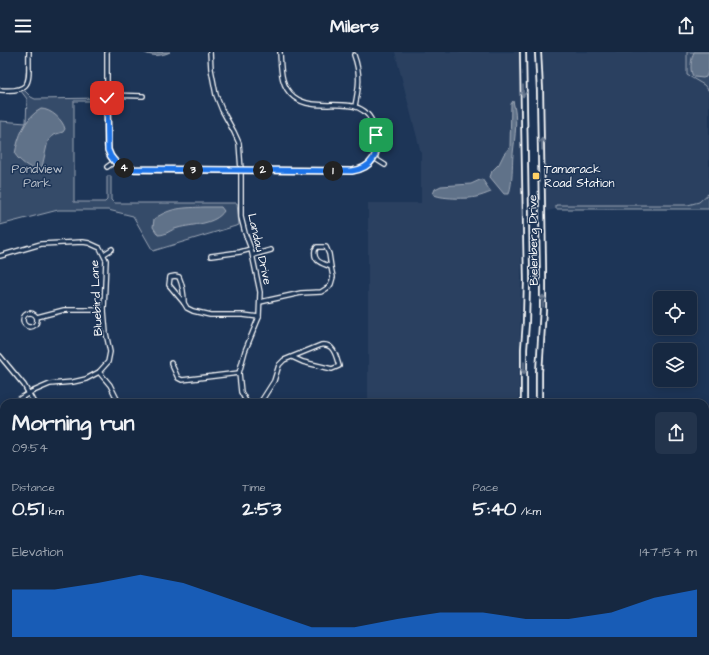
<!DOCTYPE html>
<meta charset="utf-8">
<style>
:root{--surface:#162841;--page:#23344c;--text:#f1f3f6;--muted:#9ea6b1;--line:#35445a;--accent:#1a73e8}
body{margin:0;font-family:"Architects Daughter",sans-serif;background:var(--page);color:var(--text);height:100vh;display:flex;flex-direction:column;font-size:15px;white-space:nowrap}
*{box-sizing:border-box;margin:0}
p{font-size:13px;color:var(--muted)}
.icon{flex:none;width:22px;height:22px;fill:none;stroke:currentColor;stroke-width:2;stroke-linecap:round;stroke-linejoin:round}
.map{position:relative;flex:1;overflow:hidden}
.details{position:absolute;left:0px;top:347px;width:709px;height:256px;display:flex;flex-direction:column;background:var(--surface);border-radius:12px 12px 0 0;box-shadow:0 2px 10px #0003,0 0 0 1px var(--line)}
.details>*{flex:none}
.buttons{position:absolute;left:653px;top:239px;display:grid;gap:8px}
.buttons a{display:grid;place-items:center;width:44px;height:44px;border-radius:6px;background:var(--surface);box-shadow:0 2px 10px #0003,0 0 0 1px var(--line);font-size:20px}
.pin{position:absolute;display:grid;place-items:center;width:34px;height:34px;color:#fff;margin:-17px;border-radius:8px;box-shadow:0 2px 6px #0006}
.km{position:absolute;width:20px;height:20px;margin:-10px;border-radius:50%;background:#222;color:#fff;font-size:11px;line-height:20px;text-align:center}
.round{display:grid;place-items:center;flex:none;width:42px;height:42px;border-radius:6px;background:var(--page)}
.overview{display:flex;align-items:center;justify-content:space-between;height:68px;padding:0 12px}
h1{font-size:22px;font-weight:700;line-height:30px}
.metrics{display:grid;grid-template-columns:repeat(3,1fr);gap:6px;height:68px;padding:4px 12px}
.metrics div{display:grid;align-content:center}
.metrics b{font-size:20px;font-weight:700}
.metrics small{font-size:11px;font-weight:400}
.metrics p{font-size:11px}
.chart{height:112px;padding:8px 12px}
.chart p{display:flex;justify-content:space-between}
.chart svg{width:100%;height:72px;margin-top:4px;fill:var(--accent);opacity:.7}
header{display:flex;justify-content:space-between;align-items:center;height:52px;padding:0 12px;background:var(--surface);font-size:18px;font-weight:700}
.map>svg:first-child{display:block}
</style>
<header><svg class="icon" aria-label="menu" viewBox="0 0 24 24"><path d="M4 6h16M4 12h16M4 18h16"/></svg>Milers<svg class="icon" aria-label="share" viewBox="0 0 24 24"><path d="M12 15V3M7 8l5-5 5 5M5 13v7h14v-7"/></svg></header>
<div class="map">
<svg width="709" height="603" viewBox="0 0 709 603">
<rect width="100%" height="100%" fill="#1d3557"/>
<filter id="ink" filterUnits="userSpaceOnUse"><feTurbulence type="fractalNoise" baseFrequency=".025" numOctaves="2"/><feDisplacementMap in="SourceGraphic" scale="8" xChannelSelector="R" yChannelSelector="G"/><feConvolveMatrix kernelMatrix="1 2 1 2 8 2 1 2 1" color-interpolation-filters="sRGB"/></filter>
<g filter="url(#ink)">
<g fill="#2a4161">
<path d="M 395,0 L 520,0 L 525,156 L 522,160 L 519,351 L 368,351 L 368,151 L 421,151 L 421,101 Z"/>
<path d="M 543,0 L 709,0 L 709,157 L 556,157 L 544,160 L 541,132 L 541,73 L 543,38 Z"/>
<path d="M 4,503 L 4,599 L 259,599 L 259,603 L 0,603 L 0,507 Z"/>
<path d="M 368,599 L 518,599 L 515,603 L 368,603 Z"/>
</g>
<g fill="#364b69" stroke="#9aa5b4">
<path d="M 687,0 L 709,0 L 709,39 L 704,33 L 687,23 Z"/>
<path d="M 23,38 L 25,39 L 31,45 L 35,47 L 104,46 L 104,49 L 74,49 L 74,150 L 105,150 L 107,148 L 107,124 L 111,124 L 111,148 L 114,151 L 237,151 L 239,173 L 153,199 L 133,164 L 108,158 L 58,158 L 0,173 L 0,69 L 26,71 L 27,47 L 21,39 Z"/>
<path d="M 709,141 L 709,157 L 556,157 L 556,153 L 688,153 L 699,150 Z"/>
<path d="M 4,403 L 4,493 L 0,497 L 0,404 Z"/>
<path d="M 709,459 L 709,486 C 703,478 704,468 709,459 Z"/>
<path d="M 705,484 L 709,489 L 709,571 L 705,575 Z"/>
<path d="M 709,574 L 709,598 L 704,603 L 680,603 L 684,599 L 705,599 L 705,577 Z"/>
<path d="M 624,599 L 682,599 L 678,603 L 633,603 Z"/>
</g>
<g fill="#617289" stroke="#a0aab8">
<path d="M 143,0 L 170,0 C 162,4 152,5 143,0 Z"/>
<path d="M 694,0 L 709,0 L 709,17 L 706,25 L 703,26 L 694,25 C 689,21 691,6 694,0 Z"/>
<path d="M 513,49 C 518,67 515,83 513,102 C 512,115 513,128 509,142 L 504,142 L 490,125 L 492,119 L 499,112 L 504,102 L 510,95 L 511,52 Z"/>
<path d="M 41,57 C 51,57 63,68 65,77 L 63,80 L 53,83 L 48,89 L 42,115 L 37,118 C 29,116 19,109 15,102 C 18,85 25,65 41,57 Z"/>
<path d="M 482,127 L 491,140 C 486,142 481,144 476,145 C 469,147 438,147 433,142 L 435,137 L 441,134 L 471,132 Z"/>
<path d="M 204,155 L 221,155 L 224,159 C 215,173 192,172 178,176 C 169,178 167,183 158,183 L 153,175 L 154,167 C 171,155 184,156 204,155 Z"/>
<path d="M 4,405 L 4,441 L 0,445 L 0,406 Z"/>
<path d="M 585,599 L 601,599 L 601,602 L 600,603 L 580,603 Z"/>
</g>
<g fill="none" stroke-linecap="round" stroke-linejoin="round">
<defs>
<g id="minor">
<path d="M 107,0 L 107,92 C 110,109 117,116 135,118 L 352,119 C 360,118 371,113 375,105 C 379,96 377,86 375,78 C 365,35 320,65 294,45 C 280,34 281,16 280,0"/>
<path d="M 210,0 L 211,17 L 216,43 L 222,58 L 234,80 L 239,91 L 241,118 L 241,165 L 245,181 L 251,197 L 260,240 L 259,265 L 245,299 L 239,321 L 241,340 L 247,351"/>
<path d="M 354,3 C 361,22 359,34 355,54"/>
<path d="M 0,38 C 35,41 28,27 29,0"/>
<path d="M 107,43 L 143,44"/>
<path d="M 374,106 L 385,113"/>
<path d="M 107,115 L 114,110"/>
<path d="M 104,202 L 112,197"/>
<path d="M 253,203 L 271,198"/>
<path d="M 0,204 L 41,192 L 83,190 L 89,191 L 100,196 L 106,208 L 104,258 L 106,281 L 110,300 L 108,310 L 99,320 L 86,327 L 73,330 L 50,332 L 29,341 L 13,351"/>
<path d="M 211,204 L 240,200 L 251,197"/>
<path d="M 175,224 L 179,225 C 183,234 184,242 184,251 L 169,233 L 170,225 Z"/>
<path d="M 260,250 L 301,241 L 321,240 L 329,235 L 331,232 L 333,225 L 331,215 C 322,211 313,210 315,198 L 317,195 L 326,195 L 329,202 L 331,215"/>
<path d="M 184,251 L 187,256 L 193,259 L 210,263 L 243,263 L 259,265"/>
<circle cx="30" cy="268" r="7"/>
<path d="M 37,265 L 64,258 L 104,258"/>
<path d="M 0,304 L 24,333 L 34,351"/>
<path d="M 171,311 L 178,326 L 182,328 L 239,321"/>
<path d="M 99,320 L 110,333 L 119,351"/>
<path d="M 260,351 L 274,329 L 279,313 L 284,308 L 321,293 C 334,291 336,304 339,314 L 332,317 L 328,316 L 303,310 L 292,305"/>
<path d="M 0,361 L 4,358"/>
<path d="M 0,503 L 4,499"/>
<path d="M 355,599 L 355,603"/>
</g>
<g id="tertiary">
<path d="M 523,0 L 527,229 L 526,270 L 524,297 L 524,351"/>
<path d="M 538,0 L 540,39 L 543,216 L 543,257 L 539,320 L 539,351"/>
<path d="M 519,603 L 520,599"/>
<path d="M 532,603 L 533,599"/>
</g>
<path id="motorway" d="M 708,603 L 709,602"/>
</defs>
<use href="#minor" stroke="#fff" stroke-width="6"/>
<use href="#tertiary" stroke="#fff" stroke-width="8"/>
<use href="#motorway" stroke="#fff" stroke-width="10"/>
<use href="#minor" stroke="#1d3557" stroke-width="3.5"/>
<use href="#tertiary" stroke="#1d3557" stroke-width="4.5"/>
<use href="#motorway" stroke="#1d3557" stroke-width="7"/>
</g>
<defs><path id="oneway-shaft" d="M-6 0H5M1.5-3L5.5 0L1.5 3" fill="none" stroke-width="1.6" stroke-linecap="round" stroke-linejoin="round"/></defs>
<g stroke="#6c7c92">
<use href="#oneway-shaft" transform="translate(523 39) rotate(90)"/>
<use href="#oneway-shaft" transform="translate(542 92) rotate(-91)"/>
<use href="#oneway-shaft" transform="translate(543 249) rotate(-90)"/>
<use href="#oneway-shaft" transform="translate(524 316) rotate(90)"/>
</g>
</g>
<g fill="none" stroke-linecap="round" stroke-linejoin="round" filter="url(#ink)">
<defs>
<path id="route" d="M 107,46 L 108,98 C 111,108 117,113 126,117 L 352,119 C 373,116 379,102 376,83"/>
</defs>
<use href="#route" stroke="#fff" stroke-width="8"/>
<use href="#route" stroke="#1a73e8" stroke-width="5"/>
</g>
<rect fill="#ffd166" stroke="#1d3557" stroke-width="1.5" x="532" y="120" width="8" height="8" rx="2"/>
<g text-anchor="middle" stroke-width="3" stroke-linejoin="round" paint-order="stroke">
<g font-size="12" fill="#b9c0ca" stroke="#1d3557">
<text x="37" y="121">Pondview<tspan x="37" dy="14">Park</tspan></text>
</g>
<g font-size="12" fill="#fff" stroke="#1d3557" text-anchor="start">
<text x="544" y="121">Tamarack<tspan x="544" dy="14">Road Station</tspan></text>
</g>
<g font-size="12" fill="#fff" stroke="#1d3557">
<text transform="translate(533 188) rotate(-91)" y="4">Bielenberg Drive</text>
<text transform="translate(260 197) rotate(77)" y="4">Landau Drive</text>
<text transform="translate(96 246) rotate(-93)" y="4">Bluebird Lane</text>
</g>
</g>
</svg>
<div class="buttons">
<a><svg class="icon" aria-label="locate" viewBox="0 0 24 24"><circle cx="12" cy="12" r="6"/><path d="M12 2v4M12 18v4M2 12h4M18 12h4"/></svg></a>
<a><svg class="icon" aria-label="layers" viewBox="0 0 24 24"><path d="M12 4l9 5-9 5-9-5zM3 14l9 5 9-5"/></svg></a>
</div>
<div class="pin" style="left:376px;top:83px;background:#1e9e55"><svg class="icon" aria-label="arrive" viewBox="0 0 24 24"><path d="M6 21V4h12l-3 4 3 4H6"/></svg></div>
<div class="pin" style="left:107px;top:46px;background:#d93025"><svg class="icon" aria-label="check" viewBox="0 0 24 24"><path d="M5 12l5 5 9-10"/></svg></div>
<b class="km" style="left:333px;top:119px">1</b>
<b class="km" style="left:263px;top:118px">2</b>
<b class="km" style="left:193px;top:118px">3</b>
<b class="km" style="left:124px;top:116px">4</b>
<section class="details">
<div class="overview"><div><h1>Morning run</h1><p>09:54</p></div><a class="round"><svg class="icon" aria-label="share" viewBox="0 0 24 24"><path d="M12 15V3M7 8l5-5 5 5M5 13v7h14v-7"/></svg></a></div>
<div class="metrics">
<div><p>Distance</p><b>0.51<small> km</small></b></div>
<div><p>Time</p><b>2:53</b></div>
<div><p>Pace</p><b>5:40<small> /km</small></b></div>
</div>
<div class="chart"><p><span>Elevation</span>147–154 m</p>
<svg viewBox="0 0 160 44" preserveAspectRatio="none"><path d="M0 44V15L10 15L20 11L30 6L40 11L50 20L60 29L70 38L80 38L90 33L100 29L110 29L120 33L130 33L140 29L150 20L160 15V44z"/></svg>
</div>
</section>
</div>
